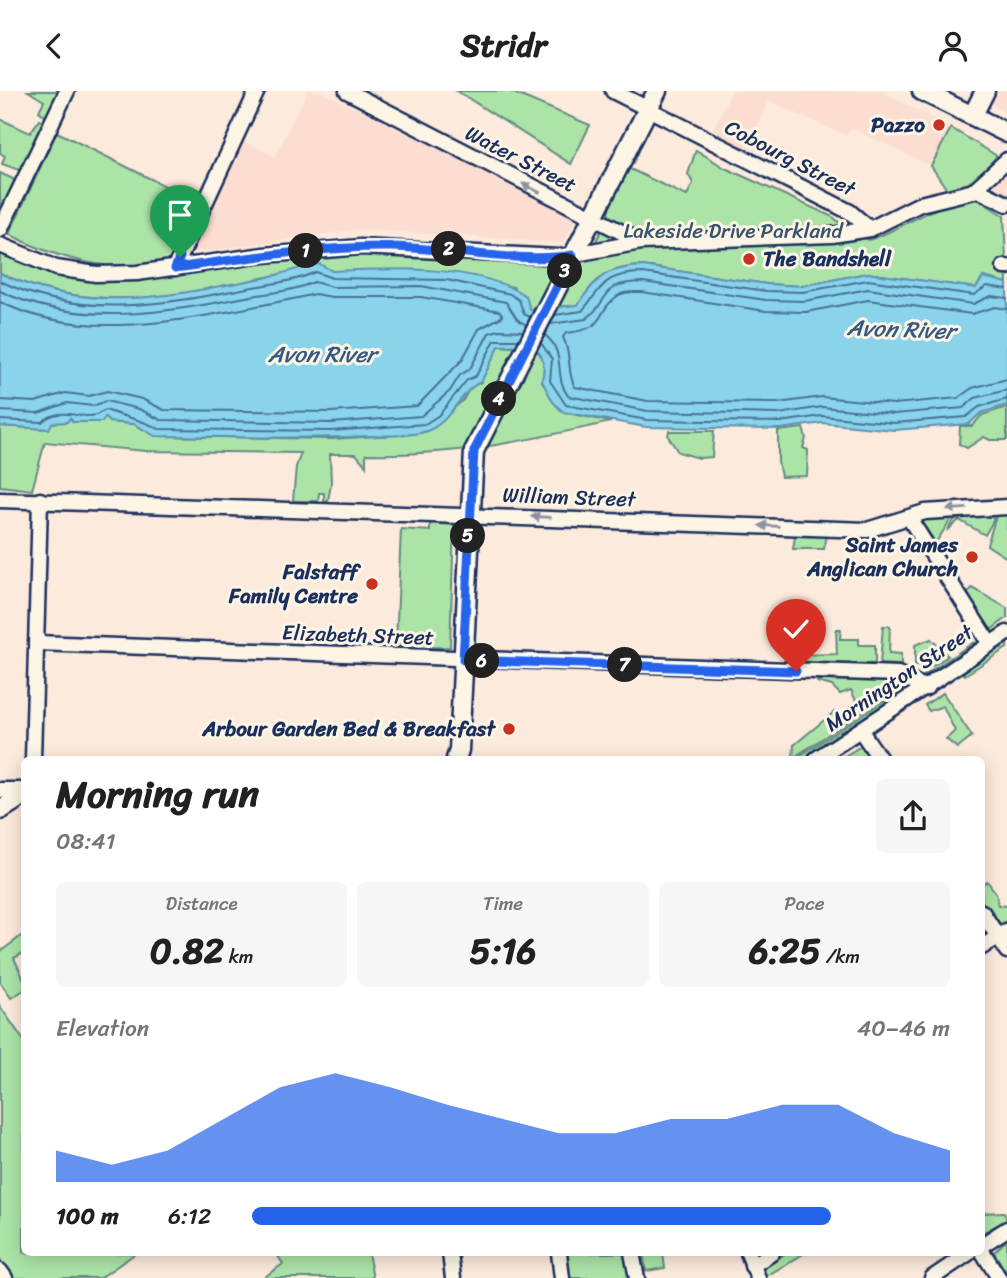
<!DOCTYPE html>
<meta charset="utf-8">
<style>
:root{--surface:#fff;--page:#f6f6f6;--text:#202124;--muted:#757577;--accent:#2563eb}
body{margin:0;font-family:Sriracha,sans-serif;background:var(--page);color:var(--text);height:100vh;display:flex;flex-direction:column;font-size:26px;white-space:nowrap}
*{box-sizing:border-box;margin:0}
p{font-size:23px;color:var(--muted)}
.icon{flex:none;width:38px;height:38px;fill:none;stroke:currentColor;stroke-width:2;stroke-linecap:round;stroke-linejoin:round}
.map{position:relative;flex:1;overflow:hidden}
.side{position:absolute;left:21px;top:665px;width:964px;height:500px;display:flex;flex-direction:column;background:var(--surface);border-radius:10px;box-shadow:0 4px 18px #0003}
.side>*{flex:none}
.pin{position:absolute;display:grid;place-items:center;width:60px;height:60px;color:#fff;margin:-72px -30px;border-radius:50% 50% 50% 0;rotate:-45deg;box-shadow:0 0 7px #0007}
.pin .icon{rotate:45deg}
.km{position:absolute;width:35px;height:35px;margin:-18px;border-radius:50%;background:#222;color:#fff;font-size:19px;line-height:35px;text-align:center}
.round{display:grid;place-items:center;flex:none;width:74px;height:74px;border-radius:10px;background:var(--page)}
.headline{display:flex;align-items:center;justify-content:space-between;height:119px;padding:0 35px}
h1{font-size:38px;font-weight:700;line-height:52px}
.figures{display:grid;grid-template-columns:repeat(3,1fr);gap:10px;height:119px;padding:7px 35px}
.figures div{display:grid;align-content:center;border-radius:10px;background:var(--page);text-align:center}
.figures b{font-size:35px;font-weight:700}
.figures small{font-size:19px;font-weight:400}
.figures p{font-size:19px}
.chart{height:196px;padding:14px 35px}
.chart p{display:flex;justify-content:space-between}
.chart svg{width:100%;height:126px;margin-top:7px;fill:var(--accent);opacity:.7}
ul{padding:0 35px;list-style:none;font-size:23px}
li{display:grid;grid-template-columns:112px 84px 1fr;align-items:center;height:52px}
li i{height:18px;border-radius:9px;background:var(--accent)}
header{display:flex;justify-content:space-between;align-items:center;height:91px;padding:0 35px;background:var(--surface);font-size:32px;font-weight:700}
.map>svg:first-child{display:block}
</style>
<header><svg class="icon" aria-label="back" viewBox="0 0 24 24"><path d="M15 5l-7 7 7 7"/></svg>Stridr<svg class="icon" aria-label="person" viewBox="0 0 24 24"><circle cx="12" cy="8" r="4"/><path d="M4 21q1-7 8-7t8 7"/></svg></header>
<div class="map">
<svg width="1007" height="1187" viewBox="0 0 1007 1187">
<rect width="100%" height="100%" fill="#fceadc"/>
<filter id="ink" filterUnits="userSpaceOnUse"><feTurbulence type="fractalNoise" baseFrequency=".0143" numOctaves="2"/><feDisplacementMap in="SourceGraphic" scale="14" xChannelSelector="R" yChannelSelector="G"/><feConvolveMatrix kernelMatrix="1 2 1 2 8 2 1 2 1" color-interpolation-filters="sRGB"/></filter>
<g filter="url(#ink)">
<g fill="#fbddd2">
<path d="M 308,0 L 320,0 L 577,126 L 563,152 L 360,138 L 192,162 L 243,50 L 275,66 Z"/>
<path d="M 732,0 L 880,0 L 951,37 L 931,75 L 852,37 L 845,44 L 769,10 L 745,59 L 712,41 Z"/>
<path d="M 998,0 L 1007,0 L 1007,22 L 992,14 Z"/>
<path d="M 1007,81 L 1007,107 L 998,102 L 991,92 Z"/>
</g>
<g fill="#ace4a8" stroke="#648a83" stroke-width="2">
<path d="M 28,0 L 57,0 L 58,6 L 47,27 L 39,20 L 44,10 Z"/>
<path d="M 457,0 L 509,0 L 590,34 L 571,73 Z"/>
<path d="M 0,28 L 30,42 L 39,29 L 46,32 L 22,80 L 2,73 L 5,65 L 0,62 Z"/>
<path d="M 951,37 L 997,65 L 974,91 L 948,100 L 931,75 Z"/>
<path d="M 57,41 L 197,111 L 169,171 C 117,184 55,168 9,143 Z"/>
<path d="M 635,59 L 639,60 L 630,78 L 682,103 L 687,105 L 693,92 L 688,83 L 696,59 L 725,77 L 833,126 L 841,133 L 839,138 L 869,149 C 906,137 944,104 984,109 L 984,112 L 1004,125 L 1007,192 L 983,186 L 976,197 L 867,182 L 802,195 L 767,193 L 643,175 C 609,176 596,185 578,214 L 530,219 L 513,196 L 448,182 L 332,180 L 313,174 L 304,178 C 203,199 99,230 0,182 L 0,163 L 53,183 L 136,188 L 334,161 L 531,172 L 587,169 L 609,123 L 606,118 Z"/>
<path d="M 0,82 L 13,88 L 16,95 L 0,124 Z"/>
<path d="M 499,255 L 536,258 L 545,270 L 542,290 L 563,321 L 611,331 C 524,350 456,365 366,363 L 366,375 L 356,363 L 330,363 L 331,393 L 328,410 L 324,411 L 324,402 L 319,402 L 318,410 L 293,410 L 296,376 L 301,362 L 146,360 L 45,351 L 32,399 L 0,395 L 0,335 L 49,338 L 51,331 L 67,331 L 69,327 L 74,331 L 102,331 L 105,326 L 109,331 L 134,333 L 156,345 L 331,348 L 412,343 L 428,340 L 463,309 L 471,295 L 481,291 Z"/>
<path d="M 1007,316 L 1007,349 L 990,349 L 984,346 L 967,357 L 959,353 L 960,335 L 972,335 L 982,324 Z"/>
<path d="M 803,337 L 806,347 L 803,357 L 808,359 L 807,385 L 781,386 L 778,371 L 778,340 Z"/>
<path d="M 669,340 L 714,340 L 712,366 L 699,367 L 678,361 L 668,345 Z"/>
<path d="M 993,422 L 993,430 L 985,444 L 959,429 L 947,440 L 957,424 Z"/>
<path d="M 997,422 L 1007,422 L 1007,467 L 987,454 Z"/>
<path d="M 953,425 L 933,456 L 921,431 L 924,428 Z"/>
<path d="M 430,432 L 454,434 L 450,556 L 402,557 L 396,554 L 401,438 L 430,440 Z"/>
<path d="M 795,445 L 826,445 L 824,458 L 793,458 Z"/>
<path d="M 972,497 L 1007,517 L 1007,527 L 992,538 L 986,537 L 966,505 Z"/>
<path d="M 883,535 L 890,535 L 889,562 L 901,563 L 901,574 L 880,573 Z"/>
<path d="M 836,538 L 841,538 L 840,548 L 859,548 L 859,554 L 875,554 L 875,573 L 801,571 L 801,564 L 837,563 Z"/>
<path d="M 931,548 L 948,565 L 933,575 L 915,575 L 915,554 Z"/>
<path d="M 974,551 L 976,556 L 934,583 L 923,585 Z"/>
<path d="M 1007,552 L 1007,557 L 965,584 L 962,580 Z"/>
<path d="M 817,589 L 898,591 L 903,594 L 793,667 L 794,654 L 834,621 L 840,627 L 858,614 L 851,599 L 840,603 L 832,595 L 817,591 Z"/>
<path d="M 905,596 L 897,607 L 804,668 L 795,668 Z"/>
<path d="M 943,602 L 972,645 L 957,657 L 946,648 L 955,640 L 943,615 L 929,620 L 925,614 Z"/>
<path d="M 861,655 L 870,668 L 840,668 Z"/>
<path d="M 987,790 L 996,802 L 998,814 L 1007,815 L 1007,830 L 997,834 L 982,810 L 982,794 Z"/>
<path d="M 24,843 L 24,862 L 14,867 L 24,889 L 24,899 L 11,907 L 0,891 L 0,861 Z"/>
<path d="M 0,915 L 24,950 L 24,1162 L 136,1162 L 100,1187 L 12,1187 L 0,1169 Z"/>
<path d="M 1004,1121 L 1007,1129 L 982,1142 L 982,1122 Z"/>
<path d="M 1007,1149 L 1007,1183 L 994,1161 Z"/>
<path d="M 276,1162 L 368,1162 L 373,1187 L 263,1187 L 283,1173 Z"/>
<path d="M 566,1162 L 629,1162 L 632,1187 L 570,1187 Z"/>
<path d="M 643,1162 L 663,1162 L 665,1177 L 646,1180 Z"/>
<path d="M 786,1162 L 805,1162 L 763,1187 L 762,1178 Z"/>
</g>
<path fill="#8ad4eb" stroke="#5e92b3" stroke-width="2" d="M 320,173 L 332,180 C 389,177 478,173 526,205 L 530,219 L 578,214 C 598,184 607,177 643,175 L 767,193 L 802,195 L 867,182 L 976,197 L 983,186 L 1007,192 L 1007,314 L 981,322 L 969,333 L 894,339 L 823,332 L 780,338 L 646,336 L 563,321 L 553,311 L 542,290 C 550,254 529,253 499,255 L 481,291 C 460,299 452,331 427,340 C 409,346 387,344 369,345 C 298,349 226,345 155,345 L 134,333 L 109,331 L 105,326 L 102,331 L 73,331 L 70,327 L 67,331 L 52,332 L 49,338 L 0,335 L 0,182 C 90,225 175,204 268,186 C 283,183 306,174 320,173 Z"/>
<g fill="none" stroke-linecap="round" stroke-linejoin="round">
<g stroke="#477196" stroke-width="2">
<path d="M 0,190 C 81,229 163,214 247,197 C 269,193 295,191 315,181 L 332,187 L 447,189 L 510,203 L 519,209 L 524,223 L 530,226"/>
<path d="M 0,200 C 78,237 165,222 246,206 C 268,202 294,200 314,191 L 332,196 L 421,195 L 506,211 L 517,228 L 526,234"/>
<path d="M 0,211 C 75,248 163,233 242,218 C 266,213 291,209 315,203 L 332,206 L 421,206 L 500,220 L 503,225 L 479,238 L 462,269 L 417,315 L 331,321 L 164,319 L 142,308 L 107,300 L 89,305 L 65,302 L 35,311 L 0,309"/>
<path d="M 1007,218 L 995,216 L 972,223 L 868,209 L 806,221 L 766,220 L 642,201 C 635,201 625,200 619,204 C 593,221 610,238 566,242 L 563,246 C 572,265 567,284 575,296 L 648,310 L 778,312 L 822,306 L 894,313 L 958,307 L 972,297 L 1007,288"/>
<path d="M 555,224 L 582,220 C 605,193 604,183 643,182 L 766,200 L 803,201 L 868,189 L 974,204 L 987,195 L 1007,198"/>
<path d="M 550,233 L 586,228 C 613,207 598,192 643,191 L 766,209 L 805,210 L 868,198 L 973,213 L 991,205 L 1007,207"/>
<path d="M 545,244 C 567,262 553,284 568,305 L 648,320 L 779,323 L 822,316 L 894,323 L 963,317 L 975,307 L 1007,299"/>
<path d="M 541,252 L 552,268 L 550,290 L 566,314 L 647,329 L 780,331 L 822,325 L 894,332 L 966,326 L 979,316 L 1007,308"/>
<path d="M 0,320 L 38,322 L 67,312 L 93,315 L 106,310 L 139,318 L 161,329 L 331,332 L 421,325 L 450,300 L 460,284 L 470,278 L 489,242 L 499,239 L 523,240"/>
<path d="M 0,329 L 42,331 C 61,314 79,329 96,324 C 99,323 102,320 106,319 C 123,326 141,328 159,338 L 331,340 L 425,333 L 439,324 L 467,289 L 476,285 L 495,249 L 519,249"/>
</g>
<defs>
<g id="minor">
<path d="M 347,0 L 641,151"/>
<path d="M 613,0 L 850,121 L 870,138"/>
<path d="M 973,100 L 1007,69"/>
<path d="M 0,139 L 67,0"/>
<path d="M 0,154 L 56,177 L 96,183 L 137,182 L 264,164 L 361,156 L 559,166 L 641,151 L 832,144 L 870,138 L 920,113 L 978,99 L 1007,113"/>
<path d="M 1004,176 L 1007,176"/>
<path d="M 175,177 L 257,0"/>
<path d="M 0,409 L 867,439 L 925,421 L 1007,416"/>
<path d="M 909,427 L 990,553"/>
<path d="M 36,552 L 898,583 L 926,597"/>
<path d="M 861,640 L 880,668"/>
<path d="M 33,668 L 40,409"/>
<path d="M 816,668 L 1007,542"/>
<path d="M 0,699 L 24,699"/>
<path d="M 982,821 L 1007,860"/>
<path d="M 982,856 L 1007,840"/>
<path d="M 982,1154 L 1007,1138"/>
<path d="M 982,1160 L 999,1187"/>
<path d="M 450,1162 L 453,1187"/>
<path d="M 559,1162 L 562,1187"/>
<path d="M 632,1162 L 637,1187"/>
<path d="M 748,1162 L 758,1187"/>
<path d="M 752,1175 L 772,1162"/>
<path d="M 0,1180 L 5,1187"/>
<path d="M 932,1187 L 969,1162"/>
</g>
<g id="major">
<path d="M 922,0 L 1007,42"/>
<path d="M 973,24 L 985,0"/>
<path d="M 456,668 L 459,659 L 474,360 L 657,0"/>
<path d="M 0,719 L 24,704"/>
</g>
</defs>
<use href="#minor" stroke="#1b2f5e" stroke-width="19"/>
<use href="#major" stroke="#1b2f5e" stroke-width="23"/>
<use href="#minor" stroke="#fcf5e5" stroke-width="14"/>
<use href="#major" stroke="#fcf5e5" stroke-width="18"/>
</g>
<defs><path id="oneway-solid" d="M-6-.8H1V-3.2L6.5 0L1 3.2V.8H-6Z" transform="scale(1.75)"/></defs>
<g fill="#8c92a2">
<use href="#oneway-solid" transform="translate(531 97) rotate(-153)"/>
<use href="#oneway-solid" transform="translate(957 418) rotate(177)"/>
<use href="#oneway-solid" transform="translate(541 426) rotate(-178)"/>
<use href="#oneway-solid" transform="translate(769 435) rotate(-178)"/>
</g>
</g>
<g fill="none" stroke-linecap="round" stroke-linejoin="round" filter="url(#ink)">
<defs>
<path id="route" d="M 180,166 L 175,177 C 247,167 320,155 393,156 C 449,157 520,173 573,164 L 474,360 L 463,569 L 796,580"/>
</defs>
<use href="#route" stroke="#fff" stroke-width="14"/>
<use href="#route" stroke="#2563eb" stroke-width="9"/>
</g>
<g fill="#c8321e" stroke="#fcf5e5" stroke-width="2.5">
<circle cx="939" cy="34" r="7"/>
<circle cx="749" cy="168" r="7"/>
<circle cx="972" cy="466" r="7"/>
<circle cx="372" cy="493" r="7"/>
<circle cx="509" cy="638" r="7"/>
</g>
<g text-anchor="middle" stroke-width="6" stroke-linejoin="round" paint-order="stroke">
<g font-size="21" font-weight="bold" fill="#1b2f5e" stroke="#fcf5e5" text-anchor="end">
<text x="925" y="41">Pazzo</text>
<text x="763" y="175" text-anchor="start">The Bandshell</text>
<text x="958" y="461">Saint James<tspan x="958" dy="24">Anglican Church</tspan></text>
<text x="358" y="488">Falstaff<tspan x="358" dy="24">Family Centre</tspan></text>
<text x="495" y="645">Arbour Garden Bed &amp; Breakfast</text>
</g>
<g font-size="21" fill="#1b2f5e" stroke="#fcf5e5">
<text transform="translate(790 67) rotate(27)" y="7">Cobourg Street</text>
<text transform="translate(521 68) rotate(27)" y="7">Water Street</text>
<text transform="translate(569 406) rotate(2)" y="7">William Street</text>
<text transform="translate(358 544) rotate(2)" y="7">Elizabeth Street</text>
<text transform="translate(899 587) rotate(-34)" y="7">Mornington Street</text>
</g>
<g font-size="21" fill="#38536d" stroke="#fcf5e5">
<text x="733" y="147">Lakeside Drive Parkland</text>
</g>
<g font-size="23" font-style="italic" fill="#375881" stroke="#fcf5e5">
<text transform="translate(901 238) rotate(2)" y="8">Avon River</text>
<text x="322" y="271">Avon River</text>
</g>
</g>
</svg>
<div class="pin" style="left:180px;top:166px;background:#1e9e55"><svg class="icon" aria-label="arrive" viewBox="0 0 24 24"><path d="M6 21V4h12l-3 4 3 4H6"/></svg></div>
<div class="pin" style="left:796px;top:580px;background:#d93025"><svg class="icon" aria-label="check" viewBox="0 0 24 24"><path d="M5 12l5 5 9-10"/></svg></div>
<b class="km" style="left:306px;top:160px">1</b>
<b class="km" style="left:449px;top:158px">2</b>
<b class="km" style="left:565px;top:180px">3</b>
<b class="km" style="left:499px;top:308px">4</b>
<b class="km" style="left:468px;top:445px">5</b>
<b class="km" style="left:482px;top:570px">6</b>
<b class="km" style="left:625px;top:574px">7</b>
<section class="side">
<div class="headline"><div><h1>Morning run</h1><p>08:41</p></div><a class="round"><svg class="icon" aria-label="share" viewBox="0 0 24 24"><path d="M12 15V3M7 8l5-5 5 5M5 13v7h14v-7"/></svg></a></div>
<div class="figures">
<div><p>Distance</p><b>0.82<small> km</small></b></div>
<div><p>Time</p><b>5:16</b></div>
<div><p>Pace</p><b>6:25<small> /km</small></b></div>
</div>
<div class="chart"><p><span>Elevation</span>40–46 m</p>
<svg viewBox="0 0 160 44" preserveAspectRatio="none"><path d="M0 44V33L10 38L20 33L30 22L40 11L50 6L60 11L70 17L80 22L90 27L100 27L110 22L120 22L130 17L140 17L150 27L160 33V44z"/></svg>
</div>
<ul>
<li><b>100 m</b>6:12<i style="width:83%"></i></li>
</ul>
</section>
</div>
